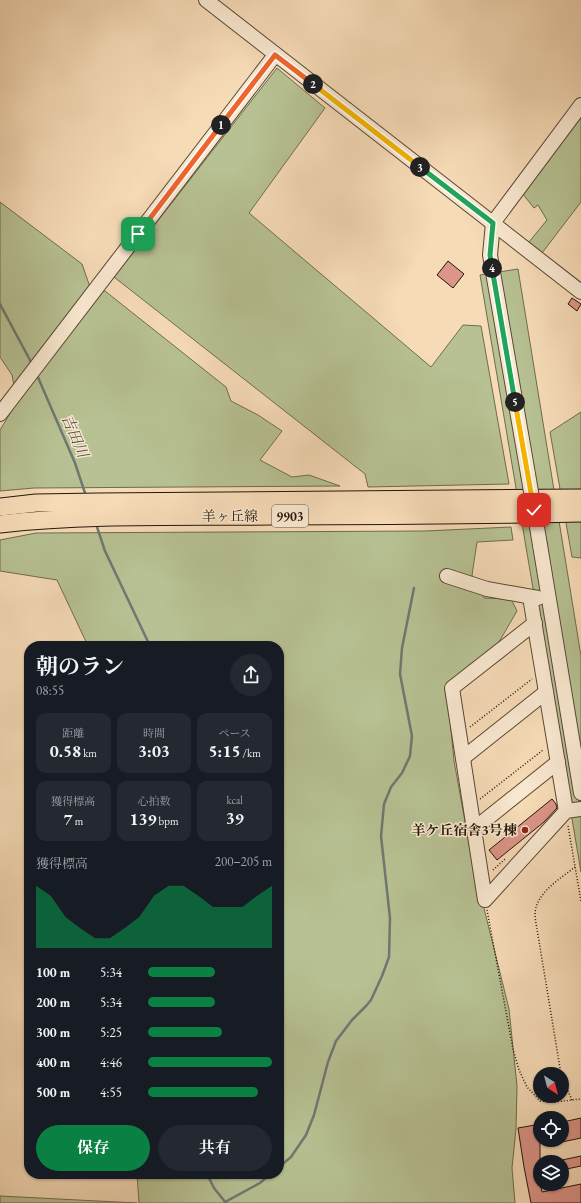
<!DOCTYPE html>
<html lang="ja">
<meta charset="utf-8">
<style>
:root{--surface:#171b24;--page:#242831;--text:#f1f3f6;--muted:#9ea1a6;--accent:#0b8043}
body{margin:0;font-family:"EB Garamond","Noto Serif JP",serif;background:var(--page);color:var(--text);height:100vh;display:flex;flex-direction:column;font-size:15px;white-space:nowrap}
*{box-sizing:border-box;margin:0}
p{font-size:13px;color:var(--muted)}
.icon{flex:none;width:22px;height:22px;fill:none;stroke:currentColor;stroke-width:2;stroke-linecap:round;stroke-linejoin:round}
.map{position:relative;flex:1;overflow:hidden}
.sheet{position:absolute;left:24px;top:641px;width:260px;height:538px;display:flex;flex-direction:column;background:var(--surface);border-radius:16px;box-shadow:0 1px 3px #0004}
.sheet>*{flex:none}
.needle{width:26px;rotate:144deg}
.fabs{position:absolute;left:533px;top:1067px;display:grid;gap:8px}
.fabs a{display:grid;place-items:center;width:36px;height:36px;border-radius:50%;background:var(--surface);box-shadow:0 1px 3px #0004;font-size:20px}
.pin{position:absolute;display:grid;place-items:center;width:34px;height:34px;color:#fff;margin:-17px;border-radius:8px;box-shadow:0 2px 6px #0006}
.km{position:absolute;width:20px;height:20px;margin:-10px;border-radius:50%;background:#222;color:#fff;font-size:11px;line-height:20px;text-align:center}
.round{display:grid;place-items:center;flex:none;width:42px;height:42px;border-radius:21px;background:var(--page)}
.head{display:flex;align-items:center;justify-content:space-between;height:68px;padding:0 12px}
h1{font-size:22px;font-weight:700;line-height:30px}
.stats{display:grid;grid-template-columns:repeat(3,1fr);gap:6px;height:68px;padding:4px 12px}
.stats div{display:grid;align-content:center;border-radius:10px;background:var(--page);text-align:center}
.stats b{font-size:17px;font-weight:700}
.stats small{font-size:11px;font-weight:400}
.stats p{font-size:11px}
.chart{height:112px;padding:8px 12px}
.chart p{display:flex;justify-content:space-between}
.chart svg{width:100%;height:72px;margin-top:4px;fill:var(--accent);opacity:.7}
.primary-button{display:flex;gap:8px;margin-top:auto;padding:8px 12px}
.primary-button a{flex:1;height:46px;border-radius:24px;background:var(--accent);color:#fff;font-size:16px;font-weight:700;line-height:46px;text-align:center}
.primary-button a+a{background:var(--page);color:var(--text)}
ul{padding:0 12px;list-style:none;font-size:13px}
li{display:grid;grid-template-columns:64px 48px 1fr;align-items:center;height:30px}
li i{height:10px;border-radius:5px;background:var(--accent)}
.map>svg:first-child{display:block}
</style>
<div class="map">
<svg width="581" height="1203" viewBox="0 0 581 1203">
<rect width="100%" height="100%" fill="#f6dbb7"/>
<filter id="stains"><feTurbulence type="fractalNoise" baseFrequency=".005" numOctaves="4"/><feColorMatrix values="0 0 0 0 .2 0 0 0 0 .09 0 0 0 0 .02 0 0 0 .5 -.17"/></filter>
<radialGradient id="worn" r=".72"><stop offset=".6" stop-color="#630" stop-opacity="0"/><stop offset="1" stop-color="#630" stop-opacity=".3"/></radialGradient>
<g fill="#b7c193" stroke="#6e6c4e">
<path d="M 277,68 L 325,108 L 249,213 L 431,367 L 463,325 L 481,326 L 509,484 L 368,487 L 365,474 L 114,277 Z"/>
<path d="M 581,117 L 581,202 L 542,253 L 529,242 L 547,220 L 538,205 L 534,208 L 522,193 Z"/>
<path d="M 0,202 L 82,264 L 90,287 L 89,292 L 105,291 L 226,387 L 231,401 L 258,415 L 282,431 L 260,460 L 292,477 L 309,475 L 340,486 L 34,488 L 0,491 L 0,430 L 17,402 L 12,375 L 0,357 Z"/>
<path d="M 518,269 L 581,656 L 581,872 L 480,275 Z"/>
<path d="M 581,412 L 581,558 L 572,557 L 550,432 Z"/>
<path d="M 511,527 L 513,540 L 477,542 L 472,575 L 484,598 L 511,599 L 517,611 L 496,647 L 459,686 L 450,719 L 454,761 L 472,860 L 509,1009 L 517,1086 L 516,1129 L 512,1168 L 515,1203 L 139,1203 L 137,1174 L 279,1174 L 279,646 L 88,646 L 57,580 L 0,571 L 0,540 L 36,533 L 425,531 Z"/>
<path d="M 0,1196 L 137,1203 L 0,1203 Z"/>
</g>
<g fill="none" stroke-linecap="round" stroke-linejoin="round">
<g stroke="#6f7872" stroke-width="2.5">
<path d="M 0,304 L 31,362"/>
<path d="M 37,375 L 75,463 L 86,496"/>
<path d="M 97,527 L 105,551 L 150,646"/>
<path d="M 279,1167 L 291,1157 L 306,1135 L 314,1115 L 328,1062 L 336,1041 L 352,1020 L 366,1006 L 371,1000 L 382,976 L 389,957 L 390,918 L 381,836 L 384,804 L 391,787 L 402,773 L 410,756 L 412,736 L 400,674 L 402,648 L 414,588"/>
<path d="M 207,1174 L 214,1188 L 226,1203"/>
<path d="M 225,1202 L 260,1183 L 270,1174"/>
</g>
</g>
<g fill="#dd9589" stroke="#241608">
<path d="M 448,261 L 464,274 L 453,288 L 437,275 Z"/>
<path d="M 572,298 L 581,304 L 577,311 L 568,304 Z"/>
<path d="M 552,799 L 556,804 L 557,808 L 544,822 L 497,860 L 489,850 Z"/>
<path d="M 581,1118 L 581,1138 L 562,1142 L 562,1132 L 565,1131 L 563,1122 Z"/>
<path d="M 535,1125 L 536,1126 L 540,1126 L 540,1166 L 537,1166 L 542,1192 L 581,1184 L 581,1203 L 531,1203 L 524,1167 L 518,1128 Z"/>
<path d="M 581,1156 L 581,1166 L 562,1170 L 562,1160 Z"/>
</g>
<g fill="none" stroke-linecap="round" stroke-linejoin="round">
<defs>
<g id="minor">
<path d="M 206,0 L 581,292"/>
<path d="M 0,414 L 275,55"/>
<path d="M 528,474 L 490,255 L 493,223 L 581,105"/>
<path d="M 540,545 L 581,793"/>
<path d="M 447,576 L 487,589 L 538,598"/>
<path d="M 530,597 L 566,811"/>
<path d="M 535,623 L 452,688 L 485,900 L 566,811 L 581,809"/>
<path d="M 463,758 L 546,692"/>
<path d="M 474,829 L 558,762"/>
</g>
<g id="major">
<path d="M 0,507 L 36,503 L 98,502 L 581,498"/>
<path d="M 0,524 C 90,514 181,517 272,516 C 375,516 478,515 581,513"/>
</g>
</defs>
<use href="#minor" stroke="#584734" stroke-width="16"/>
<use href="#major" stroke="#241608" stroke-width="19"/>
<g stroke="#241608" stroke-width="1.5" stroke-dasharray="1 2" stroke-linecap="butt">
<path d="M 470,727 L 532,679"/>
<path d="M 480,799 L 543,750"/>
<path d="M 568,826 L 581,901"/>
<path d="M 493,870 L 505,859"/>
<path d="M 487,910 L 513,1049 L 519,1070 L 527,1087 L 540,1101 L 555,1102 L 581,1099"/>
<path d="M 561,1074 L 537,929 C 536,924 535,918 535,913 C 537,892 560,879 575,867"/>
<path d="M 562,1077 L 572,1100"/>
</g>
<use href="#minor" stroke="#f9e8d0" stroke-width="14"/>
<use href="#major" stroke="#f6dbb7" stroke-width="17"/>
<defs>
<path id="minor-bridge" d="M 528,474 L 540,545"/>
</defs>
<use href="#minor-bridge" stroke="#584734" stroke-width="16" stroke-linecap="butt"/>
<use href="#minor-bridge" stroke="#f9e8d0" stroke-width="14"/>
</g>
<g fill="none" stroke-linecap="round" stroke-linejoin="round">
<defs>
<path id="split-1" d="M 138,234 L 221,125"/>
<path id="split-2" d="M 221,125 L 275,55 L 313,84"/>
<path id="split-3" d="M 313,84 L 420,167"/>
<path id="split-4" d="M 420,167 L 493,223 L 490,255 L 492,268"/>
<path id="split-5" d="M 492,268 L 515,402"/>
<path id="split-6" d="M 515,402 L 534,510"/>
</defs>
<use href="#split-1" stroke="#fff" stroke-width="8"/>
<use href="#split-2" stroke="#fff" stroke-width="8"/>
<use href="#split-3" stroke="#fff" stroke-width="8"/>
<use href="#split-4" stroke="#fff" stroke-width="8"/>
<use href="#split-5" stroke="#fff" stroke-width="8"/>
<use href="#split-6" stroke="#fff" stroke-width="8"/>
<use href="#split-1" stroke="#f0652b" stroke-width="5"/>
<use href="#split-2" stroke="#f0652b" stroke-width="5"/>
<use href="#split-3" stroke="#f5b400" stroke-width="5"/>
<use href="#split-4" stroke="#22a559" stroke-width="5"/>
<use href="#split-5" stroke="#22a559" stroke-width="5"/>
<use href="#split-6" stroke="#f5b400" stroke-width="5"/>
</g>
<circle fill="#8f2418" stroke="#f9e8d0" stroke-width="1.5" cx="525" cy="830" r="4"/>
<g text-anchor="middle" stroke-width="3" stroke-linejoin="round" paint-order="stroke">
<rect fill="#f9e8d0" stroke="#645544" stroke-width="1" x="272" y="505" width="36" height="22" rx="3"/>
<g font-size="13" font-weight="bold" fill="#241608">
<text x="290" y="521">9903</text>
</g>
<g font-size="14" fill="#241608" stroke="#f9e8d0">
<text x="230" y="521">羊ヶ丘線</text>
</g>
<g font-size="14" font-weight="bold" fill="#241608" stroke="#f9e8d0" text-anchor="end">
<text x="517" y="835">羊ケ丘宿舎3号棟</text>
</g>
<g font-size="15" font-style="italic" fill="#504f46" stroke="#f9e8d0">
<text transform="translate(75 436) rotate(67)" y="5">吉田川</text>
</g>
</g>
<rect width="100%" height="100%" filter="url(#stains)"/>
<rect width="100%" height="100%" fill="url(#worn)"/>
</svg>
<div class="fabs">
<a><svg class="needle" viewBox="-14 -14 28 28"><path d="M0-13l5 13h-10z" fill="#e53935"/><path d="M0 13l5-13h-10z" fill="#9ea1a6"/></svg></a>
<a><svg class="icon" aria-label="locate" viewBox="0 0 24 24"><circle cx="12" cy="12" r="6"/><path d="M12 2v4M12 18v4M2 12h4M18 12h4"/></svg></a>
<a><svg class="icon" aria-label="layers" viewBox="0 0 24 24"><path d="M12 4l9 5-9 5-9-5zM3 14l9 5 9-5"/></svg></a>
</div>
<div class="pin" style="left:138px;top:234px;background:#1e9e55"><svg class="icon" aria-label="arrive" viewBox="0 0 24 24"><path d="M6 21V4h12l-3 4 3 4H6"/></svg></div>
<div class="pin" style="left:534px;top:510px;background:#d93025"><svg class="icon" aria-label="check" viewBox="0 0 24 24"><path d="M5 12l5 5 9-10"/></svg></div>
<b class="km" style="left:221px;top:125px">1</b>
<b class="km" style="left:313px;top:84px">2</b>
<b class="km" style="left:420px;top:167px">3</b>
<b class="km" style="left:492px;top:268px">4</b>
<b class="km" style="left:515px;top:402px">5</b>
<section class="sheet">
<div class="head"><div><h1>朝のラン</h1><p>08:55</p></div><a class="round"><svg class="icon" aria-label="share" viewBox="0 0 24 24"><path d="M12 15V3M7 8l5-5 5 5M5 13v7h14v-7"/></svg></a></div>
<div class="stats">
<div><p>距離</p><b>0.58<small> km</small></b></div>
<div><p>時間</p><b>3:03</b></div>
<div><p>ペース</p><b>5:15<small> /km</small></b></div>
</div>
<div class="stats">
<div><p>獲得標高</p><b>7<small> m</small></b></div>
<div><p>心拍数</p><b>139<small> bpm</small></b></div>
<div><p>kcal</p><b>39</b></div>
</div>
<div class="chart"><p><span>獲得標高</span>200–205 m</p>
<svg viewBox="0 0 160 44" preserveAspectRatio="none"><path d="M0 44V6L10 12L20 25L30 32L40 38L50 38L60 32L70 25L80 12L90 6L100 6L110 12L120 19L130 19L140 19L150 12L160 6V44z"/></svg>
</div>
<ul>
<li><b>100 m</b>5:34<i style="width:54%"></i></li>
<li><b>200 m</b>5:34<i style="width:54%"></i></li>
<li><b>300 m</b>5:25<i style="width:60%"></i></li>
<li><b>400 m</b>4:46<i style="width:100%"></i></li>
<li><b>500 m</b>4:55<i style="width:89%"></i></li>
</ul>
<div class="primary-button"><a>保存</a><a>共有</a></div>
</section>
</div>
